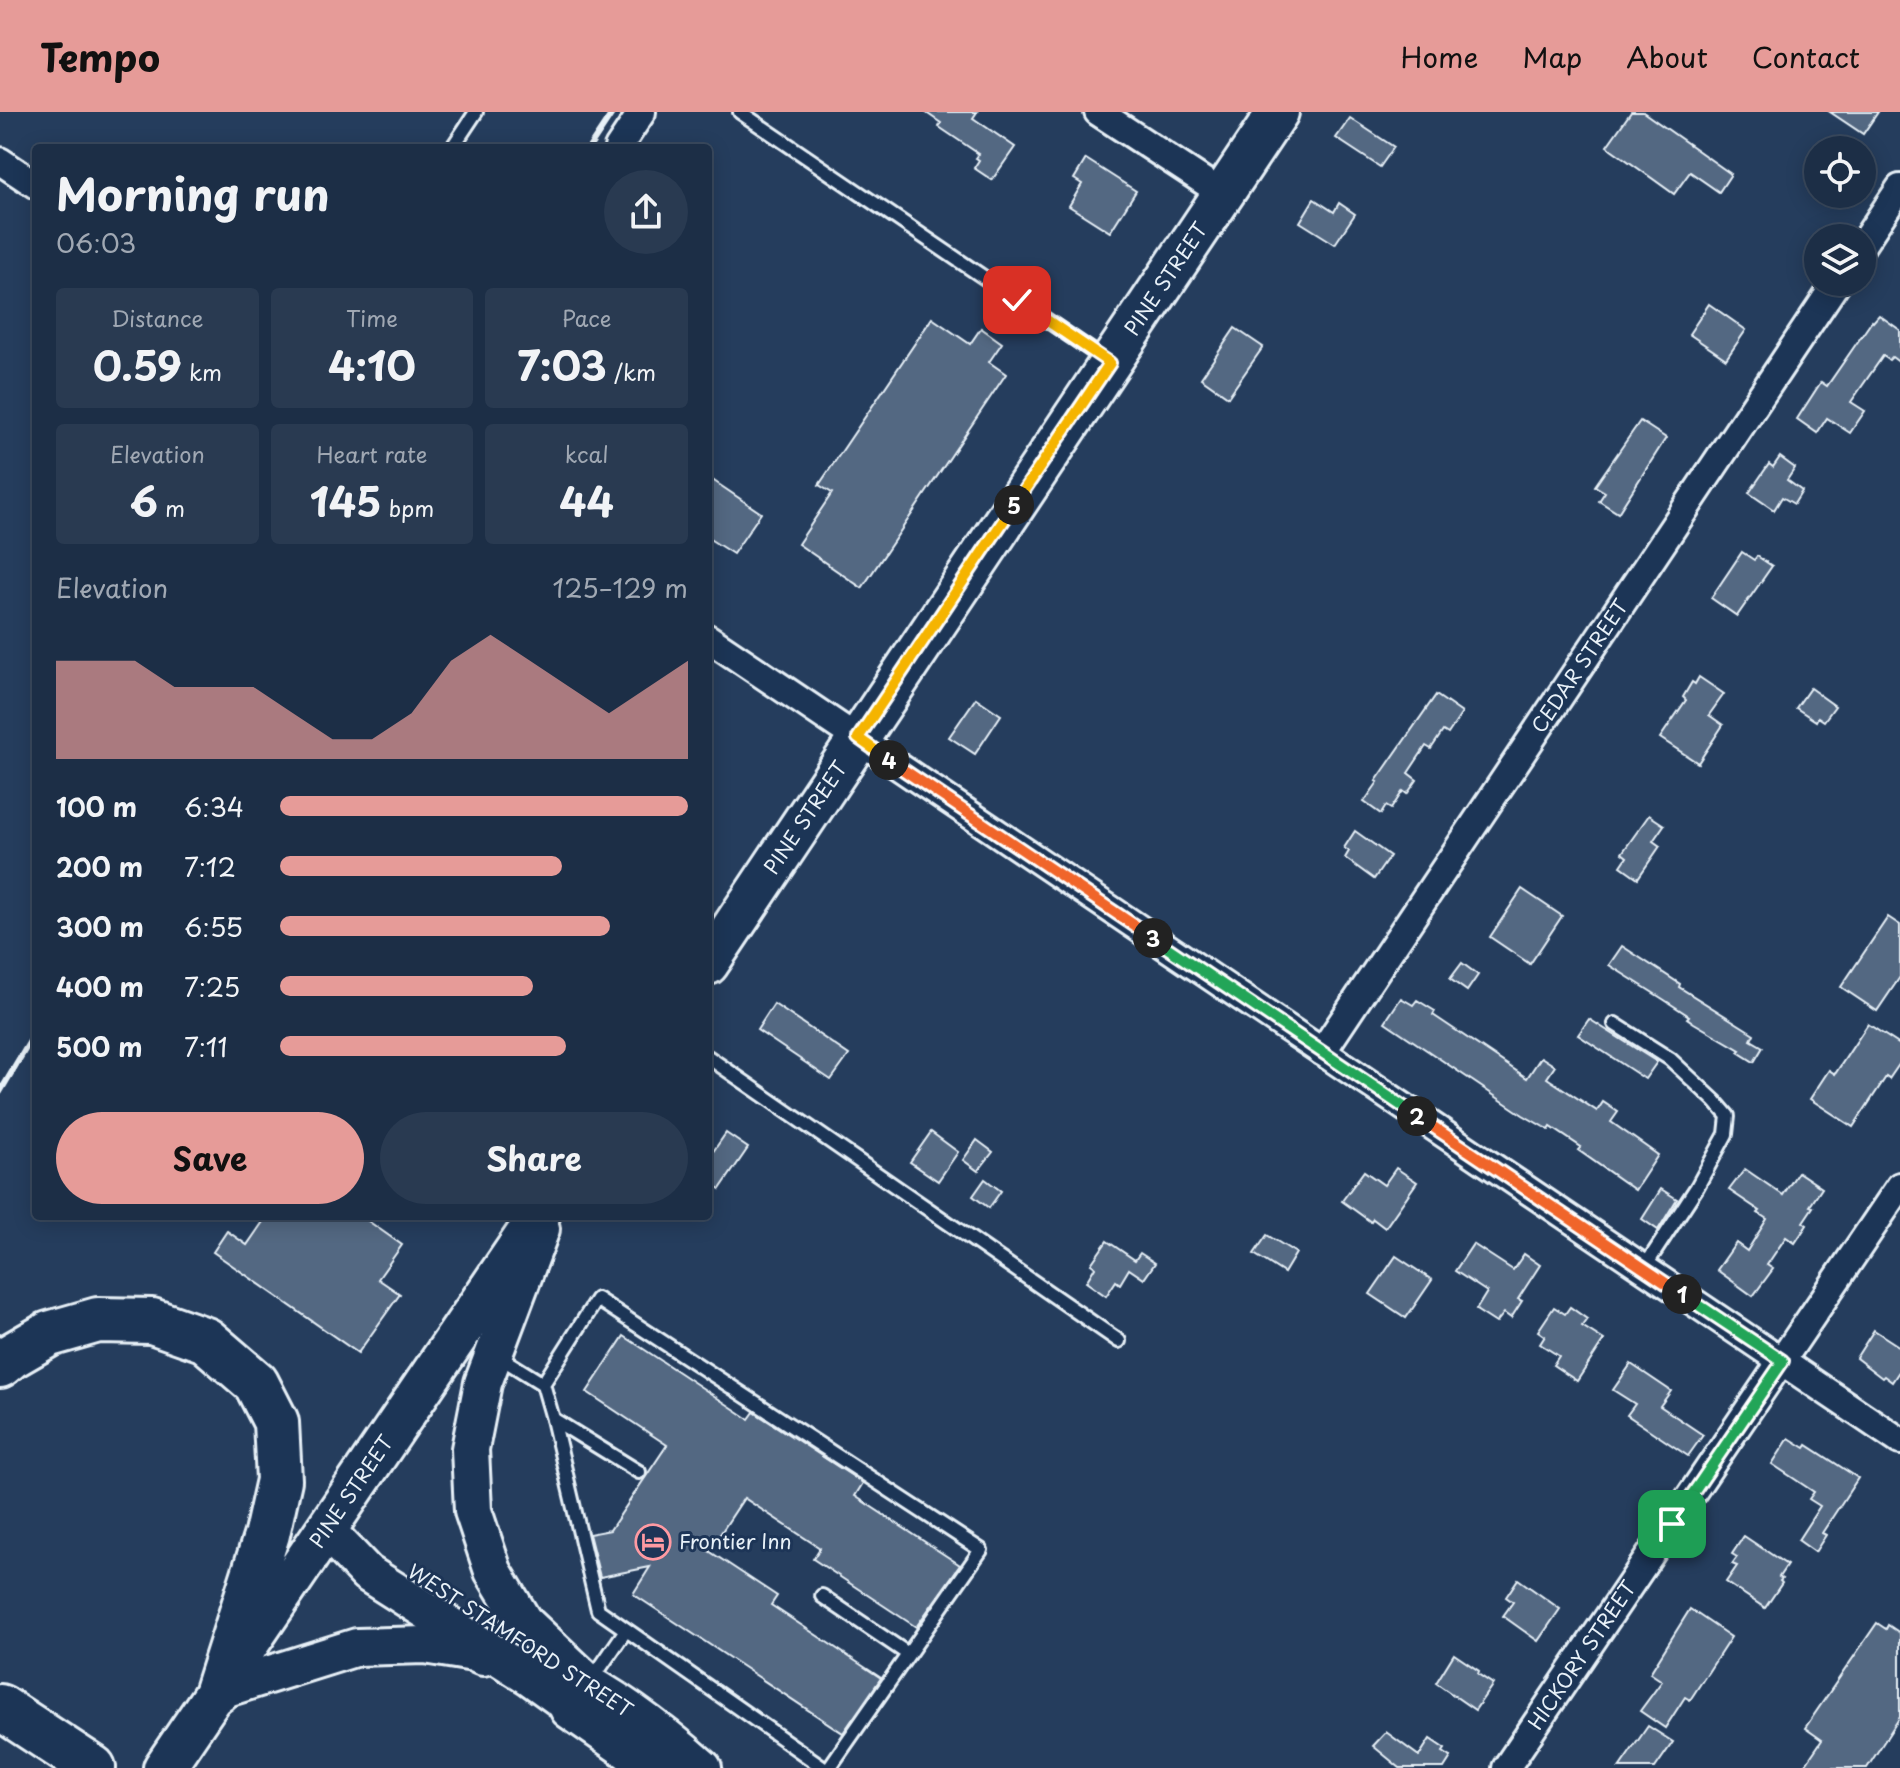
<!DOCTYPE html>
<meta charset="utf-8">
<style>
:root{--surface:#1c2e46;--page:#293a51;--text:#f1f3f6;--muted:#a0a8b3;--line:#3a4a5f;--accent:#e69b98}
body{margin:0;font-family:"Playpen Sans",sans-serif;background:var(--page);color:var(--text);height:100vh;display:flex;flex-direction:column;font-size:30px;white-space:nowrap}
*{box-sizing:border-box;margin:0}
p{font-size:26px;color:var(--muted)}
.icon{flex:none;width:44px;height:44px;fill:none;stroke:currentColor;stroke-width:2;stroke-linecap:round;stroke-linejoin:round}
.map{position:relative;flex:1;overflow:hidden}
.drawer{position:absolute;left:32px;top:32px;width:680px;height:1076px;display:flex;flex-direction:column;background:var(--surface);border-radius:8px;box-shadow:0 4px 20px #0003,0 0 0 2px var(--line)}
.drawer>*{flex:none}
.buttons{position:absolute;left:1804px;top:24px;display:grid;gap:16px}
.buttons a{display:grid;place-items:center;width:72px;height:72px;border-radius:50%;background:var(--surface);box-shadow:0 4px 20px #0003,0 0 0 2px var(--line);font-size:40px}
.pin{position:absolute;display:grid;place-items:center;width:68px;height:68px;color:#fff;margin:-34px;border-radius:16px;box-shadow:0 4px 12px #0006}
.km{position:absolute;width:40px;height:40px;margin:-20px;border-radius:50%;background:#222;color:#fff;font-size:22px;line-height:40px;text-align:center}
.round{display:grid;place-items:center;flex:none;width:84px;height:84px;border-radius:42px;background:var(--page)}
.overview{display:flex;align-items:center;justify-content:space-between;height:136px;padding:0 24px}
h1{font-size:44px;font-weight:700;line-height:60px}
.metrics{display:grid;grid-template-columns:repeat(3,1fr);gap:12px;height:136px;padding:8px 24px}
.metrics div{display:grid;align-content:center;border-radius:8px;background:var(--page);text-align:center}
.metrics b{font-size:40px;font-weight:700}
.metrics small{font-size:22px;font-weight:400}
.metrics p{font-size:22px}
.chart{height:224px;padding:16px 24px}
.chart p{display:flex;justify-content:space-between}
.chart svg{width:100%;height:144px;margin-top:8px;fill:var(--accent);opacity:.7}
.cta{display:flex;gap:16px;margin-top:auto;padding:16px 24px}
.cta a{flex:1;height:92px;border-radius:48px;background:var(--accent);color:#111;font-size:32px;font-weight:700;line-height:92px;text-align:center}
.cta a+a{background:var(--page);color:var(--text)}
ul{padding:0 24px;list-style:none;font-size:26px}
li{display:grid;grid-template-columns:128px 96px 1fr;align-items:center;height:60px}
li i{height:20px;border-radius:10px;background:var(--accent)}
header{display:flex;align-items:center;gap:48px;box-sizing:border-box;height:112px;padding:0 40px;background:var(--accent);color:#111}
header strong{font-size:38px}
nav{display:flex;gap:44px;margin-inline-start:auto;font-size:28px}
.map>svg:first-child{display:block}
</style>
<header>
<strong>Tempo</strong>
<nav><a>Home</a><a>Map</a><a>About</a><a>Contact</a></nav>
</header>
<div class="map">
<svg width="1900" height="1656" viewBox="0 0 1900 1656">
<rect width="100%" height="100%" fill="#253d5d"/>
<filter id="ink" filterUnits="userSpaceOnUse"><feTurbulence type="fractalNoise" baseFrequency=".0125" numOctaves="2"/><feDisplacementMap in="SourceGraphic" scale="16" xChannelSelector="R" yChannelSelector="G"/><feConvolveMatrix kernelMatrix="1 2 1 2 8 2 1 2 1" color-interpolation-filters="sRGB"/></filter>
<g filter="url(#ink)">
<g fill="#536782" stroke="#e8f1f8" stroke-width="2">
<path d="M 925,0 L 977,0 L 973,6 L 1015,35 L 992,68 L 974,56 L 979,48 L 976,46 L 979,42 L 939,15 L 941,11 Z"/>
<path d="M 1631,0 L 1643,0 L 1731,62 L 1719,80 L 1690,60 L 1674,82 L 1607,34 Z"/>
<path d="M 1830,0 L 1878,0 L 1863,22 Z"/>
<path d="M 1350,6 L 1394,35 L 1380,55 L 1336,26 Z"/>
<path d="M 1086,47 L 1136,79 L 1110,120 L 1069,94 L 1082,72 L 1074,67 Z"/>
<path d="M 1314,87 L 1334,100 L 1339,91 L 1355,102 L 1335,132 L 1300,110 Z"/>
<path d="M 1709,192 L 1746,218 L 1726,247 L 1689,222 Z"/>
<path d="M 1879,203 L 1900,218 L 1900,251 L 1892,245 L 1889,248 L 1883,244 L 1851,290 L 1865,299 L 1850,321 L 1827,306 L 1817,321 L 1797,307 L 1821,270 L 1827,274 L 1872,209 L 1873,210 Z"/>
<path d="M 932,206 L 970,232 L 981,216 L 1002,231 L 989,250 L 1006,262 L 862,476 L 798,432 L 832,381 L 819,373 Z"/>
<path d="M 1235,216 L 1263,235 L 1228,285 L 1201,266 Z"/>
<path d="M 1640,309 L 1666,326 L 1618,401 L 1599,389 L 1605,380 L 1595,374 Z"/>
<path d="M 1780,345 L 1795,356 L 1787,368 L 1802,379 L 1794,392 L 1782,385 L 1774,398 L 1749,381 L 1769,352 L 1773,355 Z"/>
<path d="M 708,365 L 761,401 L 733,442 L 708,426 Z"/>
<path d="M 1742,440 L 1754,448 L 1757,444 L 1772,454 L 1737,504 L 1711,486 Z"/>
<path d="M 1699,565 L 1724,582 L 1709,603 L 1723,613 L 1698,651 L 1660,626 L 1686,588 L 1683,585 L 1692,570 L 1695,572 Z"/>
<path d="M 1810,576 L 1835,594 L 1824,609 L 1818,605 L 1816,609 L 1796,596 Z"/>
<path d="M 1436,583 L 1462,601 L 1448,622 L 1443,619 L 1431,637 L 1426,634 L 1408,661 L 1417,668 L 1407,682 L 1403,679 L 1391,697 L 1386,694 L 1381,702 L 1364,690 L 1378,670 L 1376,669 Z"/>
<path d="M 976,586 L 1001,603 L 975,642 L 949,625 Z"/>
<path d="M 1649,703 L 1664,713 L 1653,729 L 1660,734 L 1638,766 L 1621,754 L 1627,745 L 1622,741 Z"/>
<path d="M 1355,719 L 1390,744 L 1374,767 L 1345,746 L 1349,739 L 1344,736 Z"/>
<path d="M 1522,777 L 1562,804 L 1530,852 L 1490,825 Z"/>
<path d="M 1888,805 L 1900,813 L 1900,865 L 1877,899 L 1841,875 Z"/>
<path d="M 1622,834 L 1680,872 L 1679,875 L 1754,922 L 1751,928 L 1763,935 L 1754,950 L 1738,940 L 1740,938 L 1694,911 L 1687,906 L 1689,904 L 1663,887 L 1609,853 Z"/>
<path d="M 1462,851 L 1478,863 L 1467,879 L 1450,867 Z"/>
<path d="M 1401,886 L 1413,893 L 1417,888 L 1435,899 L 1433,903 L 1527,966 L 1541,945 L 1555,954 L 1547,966 L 1597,999 L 1603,990 L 1618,1000 L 1611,1010 L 1658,1043 L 1635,1078 L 1578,1038 L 1581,1035 L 1551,1015 L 1549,1018 L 1523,1003 L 1385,910 Z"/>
<path d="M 774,892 L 849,943 L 831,968 L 757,918 Z"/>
<path d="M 1589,907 L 1657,950 L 1645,967 L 1578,923 Z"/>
<path d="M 1868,912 L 1900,933 L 1900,951 L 1889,967 L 1886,965 L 1853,1015 L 1810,987 L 1829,958 L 1835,962 Z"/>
<path d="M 931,1020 L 958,1040 L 938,1069 L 910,1050 Z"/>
<path d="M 726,1021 L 748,1036 L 720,1077 L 708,1069 L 708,1047 Z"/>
<path d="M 977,1028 L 993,1040 L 978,1059 L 963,1048 Z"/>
<path d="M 1396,1056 L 1417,1070 L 1385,1116 L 1373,1107 L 1371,1110 L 1342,1089 L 1364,1059 L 1384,1073 Z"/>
<path d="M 1745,1057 L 1783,1083 L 1798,1060 L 1822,1076 L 1810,1094 L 1813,1095 L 1803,1110 L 1807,1113 L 1795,1131 L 1786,1125 L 1767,1153 L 1773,1157 L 1753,1184 L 1717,1158 L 1736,1131 L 1747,1139 L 1767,1107 L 1758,1101 L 1760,1099 L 1729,1078 Z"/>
<path d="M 985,1067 L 1001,1079 L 989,1096 L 973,1084 Z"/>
<path d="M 1661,1077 L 1677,1087 L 1658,1118 L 1642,1107 Z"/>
<path d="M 267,1104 L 361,1104 L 402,1133 L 378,1167 L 400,1182 L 358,1241 L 213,1140 L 227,1119 L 247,1133 Z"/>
<path d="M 1267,1123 L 1296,1141 L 1284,1161 L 1254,1142 Z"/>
<path d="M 1107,1129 L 1135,1148 L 1140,1141 L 1155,1151 L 1144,1167 L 1129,1157 L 1120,1172 L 1116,1169 L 1106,1184 L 1086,1170 L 1095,1155 L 1091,1152 Z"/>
<path d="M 1473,1132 L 1513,1158 L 1524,1142 L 1540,1153 L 1518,1187 L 1522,1189 L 1511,1206 L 1504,1201 L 1496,1211 L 1476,1198 L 1487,1180 L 1455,1159 Z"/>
<path d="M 1396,1144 L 1432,1168 L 1406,1206 L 1370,1182 Z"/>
<path d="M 1554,1195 L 1565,1202 L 1570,1195 L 1587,1207 L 1582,1214 L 1604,1228 L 1577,1269 L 1553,1253 L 1559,1244 L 1540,1232 L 1545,1224 L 1538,1219 Z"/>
<path d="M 1874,1218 L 1900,1235 L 1900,1258 L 1892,1270 L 1884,1264 L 1882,1266 L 1856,1246 Z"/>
<path d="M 624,1224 L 749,1307 L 754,1300 L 863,1371 L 855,1384 L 960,1453 L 916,1515 L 813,1447 L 820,1436 L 744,1386 L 709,1439 L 777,1484 L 771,1493 L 881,1566 L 843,1621 L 633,1482 L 650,1455 L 600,1465 L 589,1422 L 610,1418 L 667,1333 L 587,1280 Z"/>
<path d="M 1631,1252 L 1671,1279 L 1660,1294 L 1703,1323 L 1688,1344 L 1627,1303 L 1635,1292 L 1613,1278 Z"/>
<path d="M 1789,1326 L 1805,1336 L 1807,1333 L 1858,1366 L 1822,1421 L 1826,1423 L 1815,1440 L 1798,1428 L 1820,1394 L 1809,1387 L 1814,1380 L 1772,1352 Z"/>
<path d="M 1744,1424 L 1787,1453 L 1779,1465 L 1782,1467 L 1780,1469 L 1782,1471 L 1765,1496 L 1726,1470 L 1737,1454 L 1732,1452 L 1737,1445 L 1732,1442 Z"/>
<path d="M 1518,1467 L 1560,1497 L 1538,1529 L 1503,1504 L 1513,1490 L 1506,1485 Z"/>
<path d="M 1690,1497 L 1731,1525 L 1690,1588 L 1685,1585 L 1665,1616 L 1640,1599 L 1662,1569 L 1650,1561 Z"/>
<path d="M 1877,1511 L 1886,1517 L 1888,1513 L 1900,1521 L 1900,1605 L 1867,1656 L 1803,1656 L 1822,1628 L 1805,1616 Z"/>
<path d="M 1454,1542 L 1479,1559 L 1478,1562 L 1493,1572 L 1475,1598 L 1436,1571 Z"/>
<path d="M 1648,1614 L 1673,1630 L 1655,1656 L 1619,1656 Z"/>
<path d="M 1386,1620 L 1419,1644 L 1430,1627 L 1445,1637 L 1443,1640 L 1451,1645 L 1444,1656 L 1400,1656 L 1373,1634 Z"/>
</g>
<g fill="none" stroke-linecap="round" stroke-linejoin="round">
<defs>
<g id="service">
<path d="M 740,0 L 1107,249"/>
<path d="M 452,36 L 476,0"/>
<path d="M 1615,912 L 1670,947 L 1715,989 L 1728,1004 L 1726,1022 L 1697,1075 L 1644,1156"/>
<path d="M 708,945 L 1119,1229"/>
<path d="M 498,1244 L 543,1272"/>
<path d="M 553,1307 L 639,1360"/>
<path d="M 822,1484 L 908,1542"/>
<path d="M 591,1569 L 626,1518"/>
<path d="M 824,1656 L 598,1498 L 553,1307 L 543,1272 L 597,1187 L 981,1438 L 829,1656"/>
</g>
<g id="minor">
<path d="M 1098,0 L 1223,82"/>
<path d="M 618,36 L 642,0"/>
<path d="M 0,49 L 36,73"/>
<path d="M 1862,133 L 1900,76"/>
<path d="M 708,526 L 1900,1329"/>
<path id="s1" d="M 1322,940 L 1837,170"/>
<path id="s2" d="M 1506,1656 L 1900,1074"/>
</g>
<g id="secondary">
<path d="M 327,1419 L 367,1461 L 529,1564 L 572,1595 L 589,1571 L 523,1509 L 493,1459 L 473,1399 L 470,1337 L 483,1271 L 541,1117"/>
<path d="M 568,1561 C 617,1585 662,1620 703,1656"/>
<path d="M 217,1579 L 357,1535 L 425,1533 L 474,1541 L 483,1545"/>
</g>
<g id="primary">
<path id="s3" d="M 708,852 L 1278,0"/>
<path id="s4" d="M 164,1656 L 539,1104"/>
</g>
<g id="motorway">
<path d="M 0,1253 L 11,1244 L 49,1222 L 98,1208 L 152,1209 L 206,1228 L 256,1271 L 276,1310 L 279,1368 L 267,1422 L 217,1579"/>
<path d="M 0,1595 L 93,1656"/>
<path d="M 572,1595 L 631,1636 L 657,1656"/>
</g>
</defs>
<use href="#service" stroke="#e8f1f8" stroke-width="18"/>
<use href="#minor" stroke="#e8f1f8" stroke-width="32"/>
<use href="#secondary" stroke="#e8f1f8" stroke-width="42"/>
<use href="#primary" stroke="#e8f1f8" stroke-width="46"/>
<use href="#motorway" stroke="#e8f1f8" stroke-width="50"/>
<use href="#service" stroke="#1d3557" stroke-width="12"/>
<use href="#minor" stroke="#1d3557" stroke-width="26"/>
<use href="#secondary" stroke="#1d3557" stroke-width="36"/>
<use href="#primary" stroke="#1d3557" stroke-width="40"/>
<use href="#motorway" stroke="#1d3557" stroke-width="44"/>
<g stroke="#e8f1f8" stroke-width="6">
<path d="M 589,36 L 613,0"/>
<path d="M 0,980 L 36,919"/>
</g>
</g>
</g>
<g fill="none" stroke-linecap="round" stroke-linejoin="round" filter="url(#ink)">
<defs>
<path id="split-1" d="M 1672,1412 L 1783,1249 L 1682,1182"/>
<path id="split-2" d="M 1417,1004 L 1682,1182"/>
<path id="split-3" d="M 1153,826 L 1417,1004"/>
<path id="split-4" d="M 889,648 L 1153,826"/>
<path id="split-5" d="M 889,648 L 858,626 L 1014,393"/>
<path id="split-6" d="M 1014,393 L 1110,251 L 1017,188"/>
</defs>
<use href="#split-1" stroke="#fff" stroke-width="16"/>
<use href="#split-2" stroke="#fff" stroke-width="16"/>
<use href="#split-3" stroke="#fff" stroke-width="16"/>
<use href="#split-4" stroke="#fff" stroke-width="16"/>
<use href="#split-5" stroke="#fff" stroke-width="16"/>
<use href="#split-6" stroke="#fff" stroke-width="16"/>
<use href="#split-1" stroke="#22a559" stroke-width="10"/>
<use href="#split-2" stroke="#f0652b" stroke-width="10"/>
<use href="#split-3" stroke="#22a559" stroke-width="10"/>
<use href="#split-4" stroke="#f0652b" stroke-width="10"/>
<use href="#split-5" stroke="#f5b400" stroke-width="10"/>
<use href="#split-6" stroke="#f5b400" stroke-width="10"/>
</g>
<defs>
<symbol id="hotel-ring" viewBox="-11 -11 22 22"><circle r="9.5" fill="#1d3557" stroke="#ff9aa2" stroke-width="1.5"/><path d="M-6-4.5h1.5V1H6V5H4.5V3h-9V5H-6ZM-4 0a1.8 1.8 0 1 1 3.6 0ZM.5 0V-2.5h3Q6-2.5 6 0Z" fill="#ff9aa2"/></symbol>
</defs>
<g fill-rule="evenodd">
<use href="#hotel-ring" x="633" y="1410" width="40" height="40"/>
</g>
<g text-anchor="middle" stroke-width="6" stroke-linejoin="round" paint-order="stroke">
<g font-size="20" fill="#e8f1f8" stroke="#1d3557">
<text dy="7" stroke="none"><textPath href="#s3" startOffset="824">PINE STREET</textPath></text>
<text dy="7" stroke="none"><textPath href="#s1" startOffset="464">CEDAR STREET</textPath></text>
<text dy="7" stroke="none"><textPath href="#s3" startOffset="176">PINE STREET</textPath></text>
<text dy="7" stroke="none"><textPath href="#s4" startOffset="334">PINE STREET</textPath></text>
<text transform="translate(520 1529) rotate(33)" y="7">WEST STAMFORD STREET</text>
<text dy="7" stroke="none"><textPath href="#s2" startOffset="136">HICKORY STREET</textPath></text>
</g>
<g font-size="20" fill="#e8f1f8" stroke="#1d3557" text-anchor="start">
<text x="679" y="1437">Frontier Inn</text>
</g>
</g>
</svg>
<div class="buttons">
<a><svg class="icon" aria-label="locate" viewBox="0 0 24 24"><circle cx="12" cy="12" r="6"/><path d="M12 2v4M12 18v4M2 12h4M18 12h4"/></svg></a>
<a><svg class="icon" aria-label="layers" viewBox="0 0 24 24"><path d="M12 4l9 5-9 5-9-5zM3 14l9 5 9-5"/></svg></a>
</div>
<div class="pin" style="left:1672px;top:1412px;background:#1e9e55"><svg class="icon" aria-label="arrive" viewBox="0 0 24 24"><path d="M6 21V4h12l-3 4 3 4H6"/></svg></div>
<div class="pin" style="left:1017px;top:188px;background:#d93025"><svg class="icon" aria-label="check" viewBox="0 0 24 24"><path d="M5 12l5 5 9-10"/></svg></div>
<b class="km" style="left:1682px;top:1182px">1</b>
<b class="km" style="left:1417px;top:1004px">2</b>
<b class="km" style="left:1153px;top:826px">3</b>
<b class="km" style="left:889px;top:648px">4</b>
<b class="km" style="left:1014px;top:393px">5</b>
<section class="drawer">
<div class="overview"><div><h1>Morning run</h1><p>06:03</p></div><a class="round"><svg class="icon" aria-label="share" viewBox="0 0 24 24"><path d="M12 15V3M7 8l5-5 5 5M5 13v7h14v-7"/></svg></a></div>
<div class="metrics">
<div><p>Distance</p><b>0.59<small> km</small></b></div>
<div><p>Time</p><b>4:10</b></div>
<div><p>Pace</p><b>7:03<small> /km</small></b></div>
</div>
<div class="metrics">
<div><p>Elevation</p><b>6<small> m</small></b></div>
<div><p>Heart rate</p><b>145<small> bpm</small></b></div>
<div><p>kcal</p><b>44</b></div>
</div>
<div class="chart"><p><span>Elevation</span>125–129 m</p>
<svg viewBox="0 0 160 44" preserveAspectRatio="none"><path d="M0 44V14L10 14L20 14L30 22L40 22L50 22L60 30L70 38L80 38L90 30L100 14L110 6L120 14L130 22L140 30L150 22L160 14V44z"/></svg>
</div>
<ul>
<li><b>100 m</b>6:34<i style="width:100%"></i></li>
<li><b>200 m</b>7:12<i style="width:69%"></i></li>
<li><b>300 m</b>6:55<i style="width:81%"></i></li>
<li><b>400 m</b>7:25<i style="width:62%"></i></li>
<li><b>500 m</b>7:11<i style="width:70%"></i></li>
</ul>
<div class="cta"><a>Save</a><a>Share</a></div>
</section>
</div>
